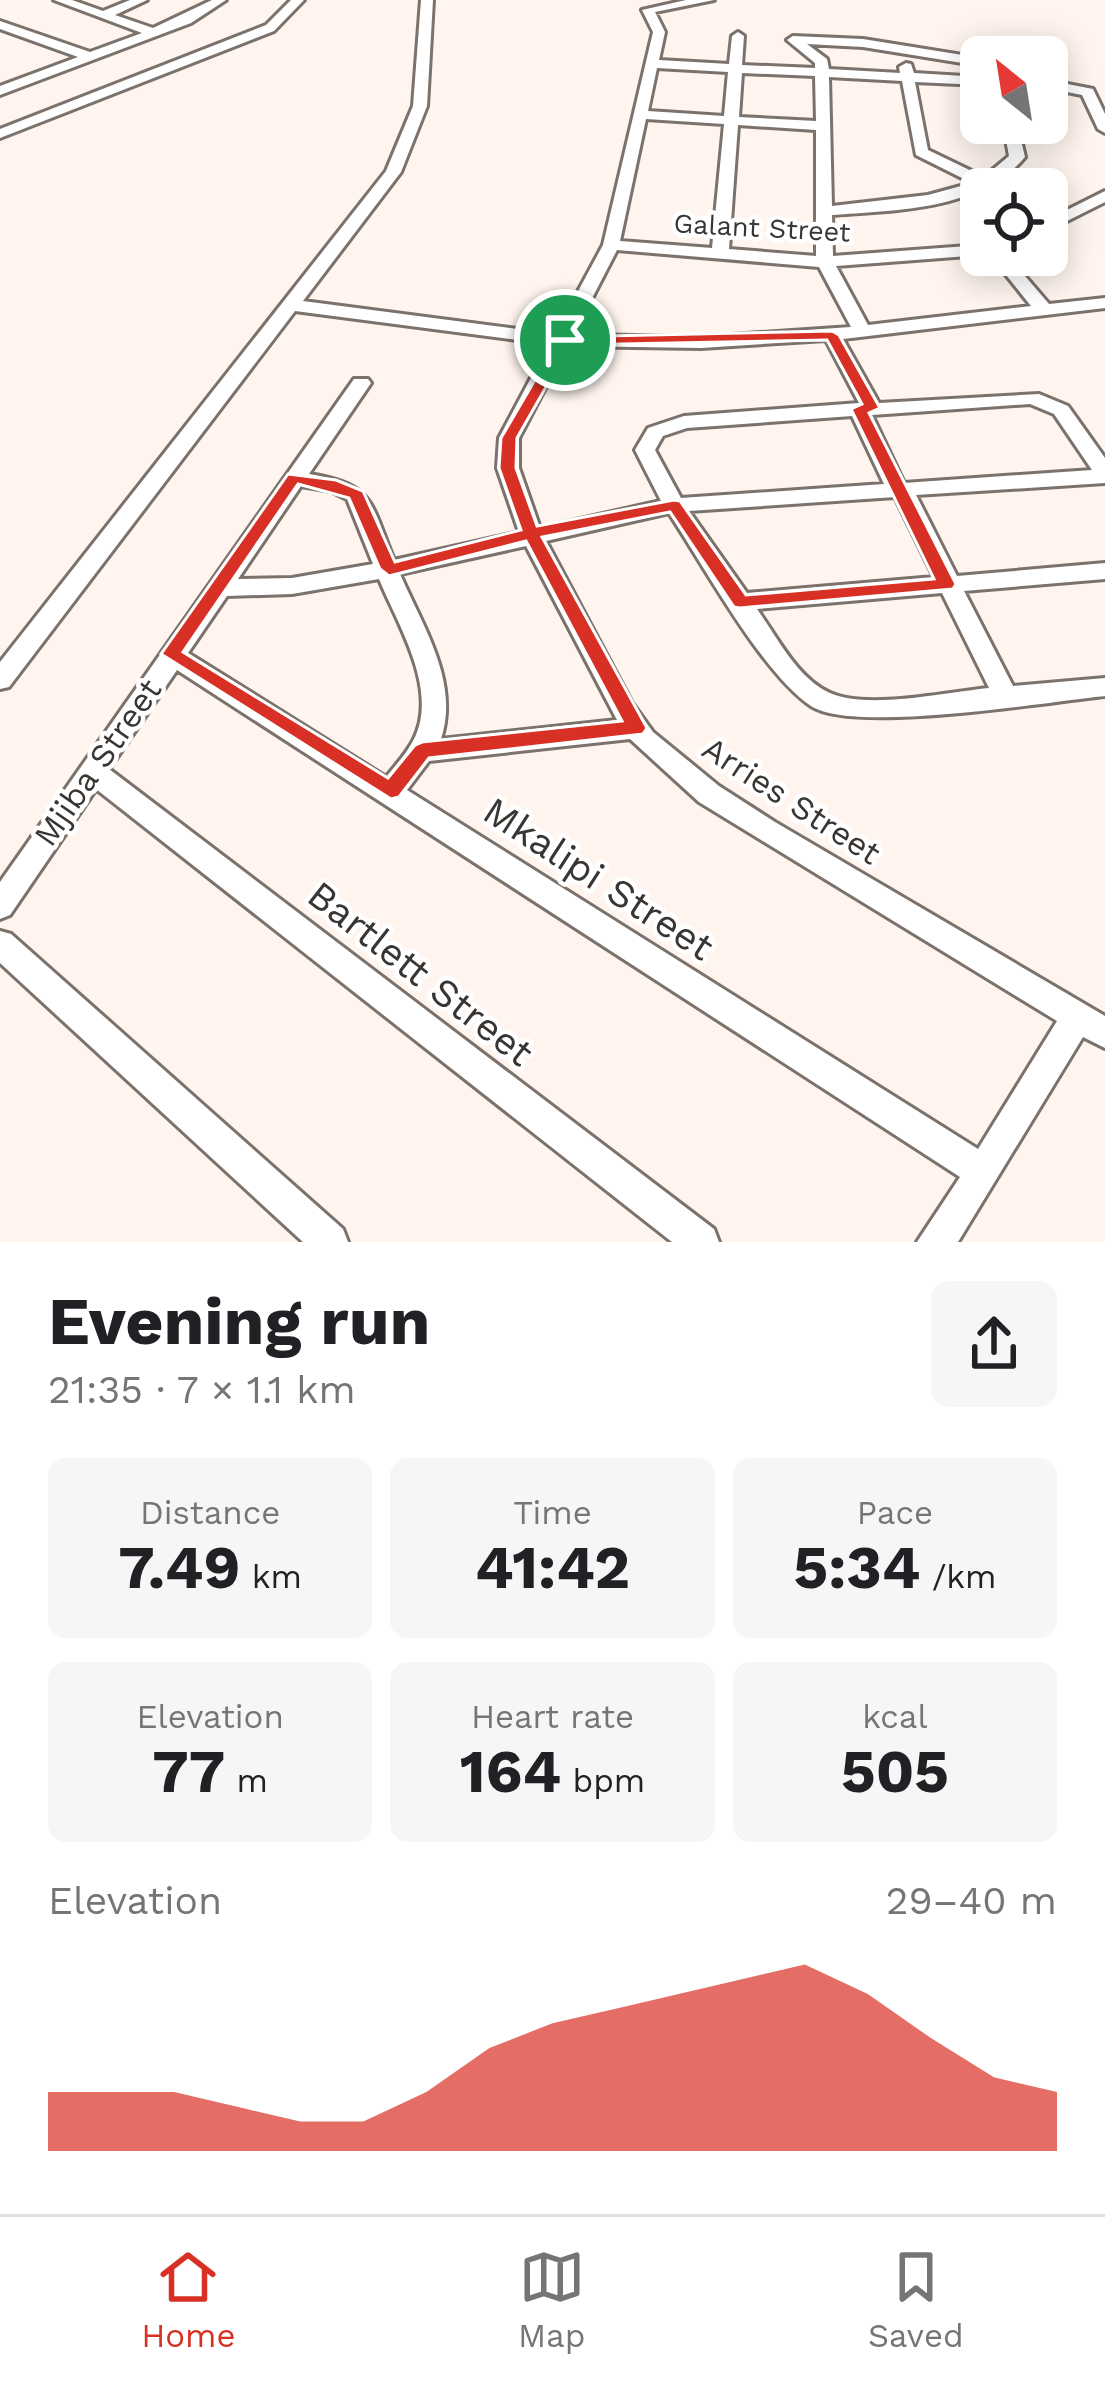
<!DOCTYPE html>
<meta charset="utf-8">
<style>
:root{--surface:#fff;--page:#f6f6f6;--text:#202124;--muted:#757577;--line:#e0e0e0;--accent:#d93025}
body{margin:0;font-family:"Work Sans",sans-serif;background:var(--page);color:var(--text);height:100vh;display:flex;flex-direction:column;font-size:45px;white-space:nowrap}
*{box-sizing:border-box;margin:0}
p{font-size:39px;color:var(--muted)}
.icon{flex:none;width:66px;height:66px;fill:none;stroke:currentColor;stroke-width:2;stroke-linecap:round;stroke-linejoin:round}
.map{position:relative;height:1242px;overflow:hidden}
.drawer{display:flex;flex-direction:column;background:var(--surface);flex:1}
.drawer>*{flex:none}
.needle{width:78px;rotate:330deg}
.buttons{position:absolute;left:960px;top:36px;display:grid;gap:24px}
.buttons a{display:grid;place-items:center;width:108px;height:108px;border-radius:18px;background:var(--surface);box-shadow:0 6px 30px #0003;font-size:60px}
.pin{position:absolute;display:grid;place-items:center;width:102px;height:102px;color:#fff;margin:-51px;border:6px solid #fff;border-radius:50%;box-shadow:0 3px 12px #0007}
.round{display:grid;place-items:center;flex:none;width:126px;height:126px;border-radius:18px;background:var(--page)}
.headline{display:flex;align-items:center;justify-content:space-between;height:204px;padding:0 48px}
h1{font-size:66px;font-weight:700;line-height:90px}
.stats{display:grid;grid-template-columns:repeat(3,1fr);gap:18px;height:204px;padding:12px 48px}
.stats div{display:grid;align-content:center;border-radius:18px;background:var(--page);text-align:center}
.stats b{font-size:60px;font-weight:700}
.stats small{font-size:33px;font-weight:400}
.stats p{font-size:33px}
.chart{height:336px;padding:24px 48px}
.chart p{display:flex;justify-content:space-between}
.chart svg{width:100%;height:216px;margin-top:12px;fill:var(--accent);opacity:.7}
.menu{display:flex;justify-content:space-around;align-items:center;height:168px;border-top:3px solid var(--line);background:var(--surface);font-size:33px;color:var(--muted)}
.menu a{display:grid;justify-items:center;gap:6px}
.menu .on{color:var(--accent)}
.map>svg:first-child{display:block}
</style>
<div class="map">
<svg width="1105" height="1242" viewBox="0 0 1105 1242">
<rect width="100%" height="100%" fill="#fff5ee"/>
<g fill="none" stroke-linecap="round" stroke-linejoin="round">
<defs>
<g id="minor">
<path d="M 54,0 L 72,0 L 103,11 L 130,0 L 147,0 L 115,15 L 153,28 L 212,0 L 226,0 L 191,23 L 0,95 L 0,86 L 78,57 L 0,29 L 0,21 L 90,52 L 142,33 Z"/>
<path d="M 291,0 L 304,0 L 274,31 L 0,138 L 0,129 L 266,25 Z"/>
<path d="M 421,0 L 433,0 L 427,106 L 401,172 L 303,301 L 555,334 L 603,245 L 653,32 L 642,10 L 686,0 L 714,0 L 655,12 L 665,32 L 659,60 L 729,64 L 732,36 L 738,32 L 744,36 L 742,65 L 815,68 L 815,63 L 787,40 L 793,36 L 863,39 L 981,58 L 981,66 L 863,47 L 807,44 L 827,59 L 829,69 L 900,73 L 899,67 L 906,63 L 911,64 L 914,73 L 981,77 L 981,85 L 915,82 L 928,150 L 984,177 L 1009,156 L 1003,123 L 1017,123 L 1025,157 C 981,210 897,210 832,215 L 833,256 L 981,245 L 981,255 L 836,266 L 868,325 L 1031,306 L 990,255 L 1007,255 L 1049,304 L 1105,298 L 1105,308 L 843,339 L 879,403 L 1039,394 L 1068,406 L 1105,458 L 1105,483 L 916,495 L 957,576 L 1105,563 L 1105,579 L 964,591 L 1013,686 L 1105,678 L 1105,696 C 1047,702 853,734 811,706 C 762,673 704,566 669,513 L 546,541 L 632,703 L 653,732 L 719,786 L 775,822 L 1105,1016 L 1105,1048 L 1083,1037 L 958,1242 L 917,1242 L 960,1177 L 177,670 L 109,769 L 714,1229 L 719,1242 L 672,1242 L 96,789 L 10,915 L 0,919 L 0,882 L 354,379 L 368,379 L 371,383 L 309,474 C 376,485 370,503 394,560 L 519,532 L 497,468 L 499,438 L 549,344 L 295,311 L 9,687 L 0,689 L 0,662 L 386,171 L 413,106 ZM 657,68 L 728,72 L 724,116 L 648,111 ZM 742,73 L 815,76 L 816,121 L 739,117 ZM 829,77 L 902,81 L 916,155 L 972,183 L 928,195 L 832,206 ZM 646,119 L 724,124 L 712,248 L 620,241 ZM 738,125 L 816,130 L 816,256 L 729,249 ZM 617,250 L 819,267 L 851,327 L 701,337 L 573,335 ZM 826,340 L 859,403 L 684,416 L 648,428 L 635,450 L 661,501 L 540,528 L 519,468 L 519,438 L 567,346 L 701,348 ZM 1030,404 L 1054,414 L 1092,470 L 904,483 L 872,415 ZM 852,416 L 884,484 L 681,498 L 655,450 L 663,436 L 687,428 ZM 301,486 L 331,491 L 347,499 L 373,564 L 292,578 L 238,579 ZM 895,497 L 934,577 L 747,593 L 689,511 ZM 526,546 L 617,720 L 441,739 C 460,682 422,625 400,574 ZM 379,579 C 398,625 439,689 414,739 C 407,753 396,765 386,777 L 188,653 L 227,596 L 292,594 ZM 942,593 L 989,688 C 948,692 867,710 830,693 C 797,678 777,637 757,609 ZM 630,739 L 699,802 L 1057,1021 L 978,1149 L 407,790 L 429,761 Z"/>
<path d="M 1047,80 L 1093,89 L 1105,114 L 1105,133 L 1098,129 L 1082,95 L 1047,88 Z"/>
<path d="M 1105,191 L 1105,202 L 1047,231 L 1047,220 Z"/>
<path d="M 0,931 L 11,934 L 343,1229 L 348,1242 L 303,1242 L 0,963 Z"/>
</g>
</defs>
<use href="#minor" stroke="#7b726c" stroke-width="6"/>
<use href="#minor" fill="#fff" fill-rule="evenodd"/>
</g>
<path fill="#d93025" stroke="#fff" stroke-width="3" fill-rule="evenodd" d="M 832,331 L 839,335 L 880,408 L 869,413 L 956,584 L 953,589 L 740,608 L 734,607 L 670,512 L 542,537 L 647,728 L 643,734 L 429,758 L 399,797 L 391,799 L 161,654 L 288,474 L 336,480 L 363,491 L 395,562 L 521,530 L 499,468 L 501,438 L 560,337 ZM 827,340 L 862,404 L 851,409 L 934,579 L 746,595 L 680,501 L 674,500 L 537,526 L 516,468 L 517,438 L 570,345 ZM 298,484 L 349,498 L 380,569 L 389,576 L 526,541 L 622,721 L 422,742 L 415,745 L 388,778 L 183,652 Z"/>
<g text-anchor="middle" stroke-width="9" stroke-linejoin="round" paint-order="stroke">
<g font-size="27" fill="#393532" stroke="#fff">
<text transform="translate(762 228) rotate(3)" y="9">Galant Street</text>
</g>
<g font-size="33" fill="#393532" stroke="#fff">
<text transform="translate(97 762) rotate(-55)" y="12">Mjiba Street</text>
<text transform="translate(792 800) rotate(33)" y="12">Arries Street</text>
</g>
<g font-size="39" fill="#393532" stroke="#fff">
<text transform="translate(599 878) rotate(33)" y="14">Mkalipi Street</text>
<text transform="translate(421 973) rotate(38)" y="14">Bartlett Street</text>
</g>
</g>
</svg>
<div class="buttons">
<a><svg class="needle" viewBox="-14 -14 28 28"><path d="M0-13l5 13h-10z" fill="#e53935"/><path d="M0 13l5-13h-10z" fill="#757577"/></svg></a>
<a><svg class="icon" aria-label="locate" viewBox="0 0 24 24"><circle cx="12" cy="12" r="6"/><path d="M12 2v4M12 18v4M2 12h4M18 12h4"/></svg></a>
</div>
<div class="pin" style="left:565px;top:340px;background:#1e9e55"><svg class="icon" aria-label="arrive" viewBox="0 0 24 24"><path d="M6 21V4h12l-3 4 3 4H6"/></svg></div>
</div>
<section class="drawer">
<div class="headline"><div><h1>Evening run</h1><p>21:35 · 7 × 1.1 km</p></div><a class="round"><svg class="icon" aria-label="share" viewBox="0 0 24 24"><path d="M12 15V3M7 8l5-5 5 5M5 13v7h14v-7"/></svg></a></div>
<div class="stats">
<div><p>Distance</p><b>7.49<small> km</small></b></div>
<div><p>Time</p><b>41:42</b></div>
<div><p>Pace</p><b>5:34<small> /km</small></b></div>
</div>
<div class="stats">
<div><p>Elevation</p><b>77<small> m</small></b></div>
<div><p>Heart rate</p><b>164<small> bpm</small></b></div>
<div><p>kcal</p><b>505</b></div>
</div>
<div class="chart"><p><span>Elevation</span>29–40 m</p>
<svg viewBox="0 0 160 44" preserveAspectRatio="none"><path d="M0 44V32L10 32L20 32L30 35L40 38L50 38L60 32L70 23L80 18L90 15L100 12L110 9L120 6L130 12L140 21L150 29L160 32V44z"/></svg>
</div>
</section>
<nav class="menu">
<a class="on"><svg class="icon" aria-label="home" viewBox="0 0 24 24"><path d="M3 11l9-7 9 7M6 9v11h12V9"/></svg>Home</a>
<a><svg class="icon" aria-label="map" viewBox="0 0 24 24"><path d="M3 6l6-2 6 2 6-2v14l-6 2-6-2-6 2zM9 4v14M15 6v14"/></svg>Map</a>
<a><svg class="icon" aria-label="saved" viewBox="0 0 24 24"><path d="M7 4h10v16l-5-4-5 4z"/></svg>Saved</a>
</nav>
